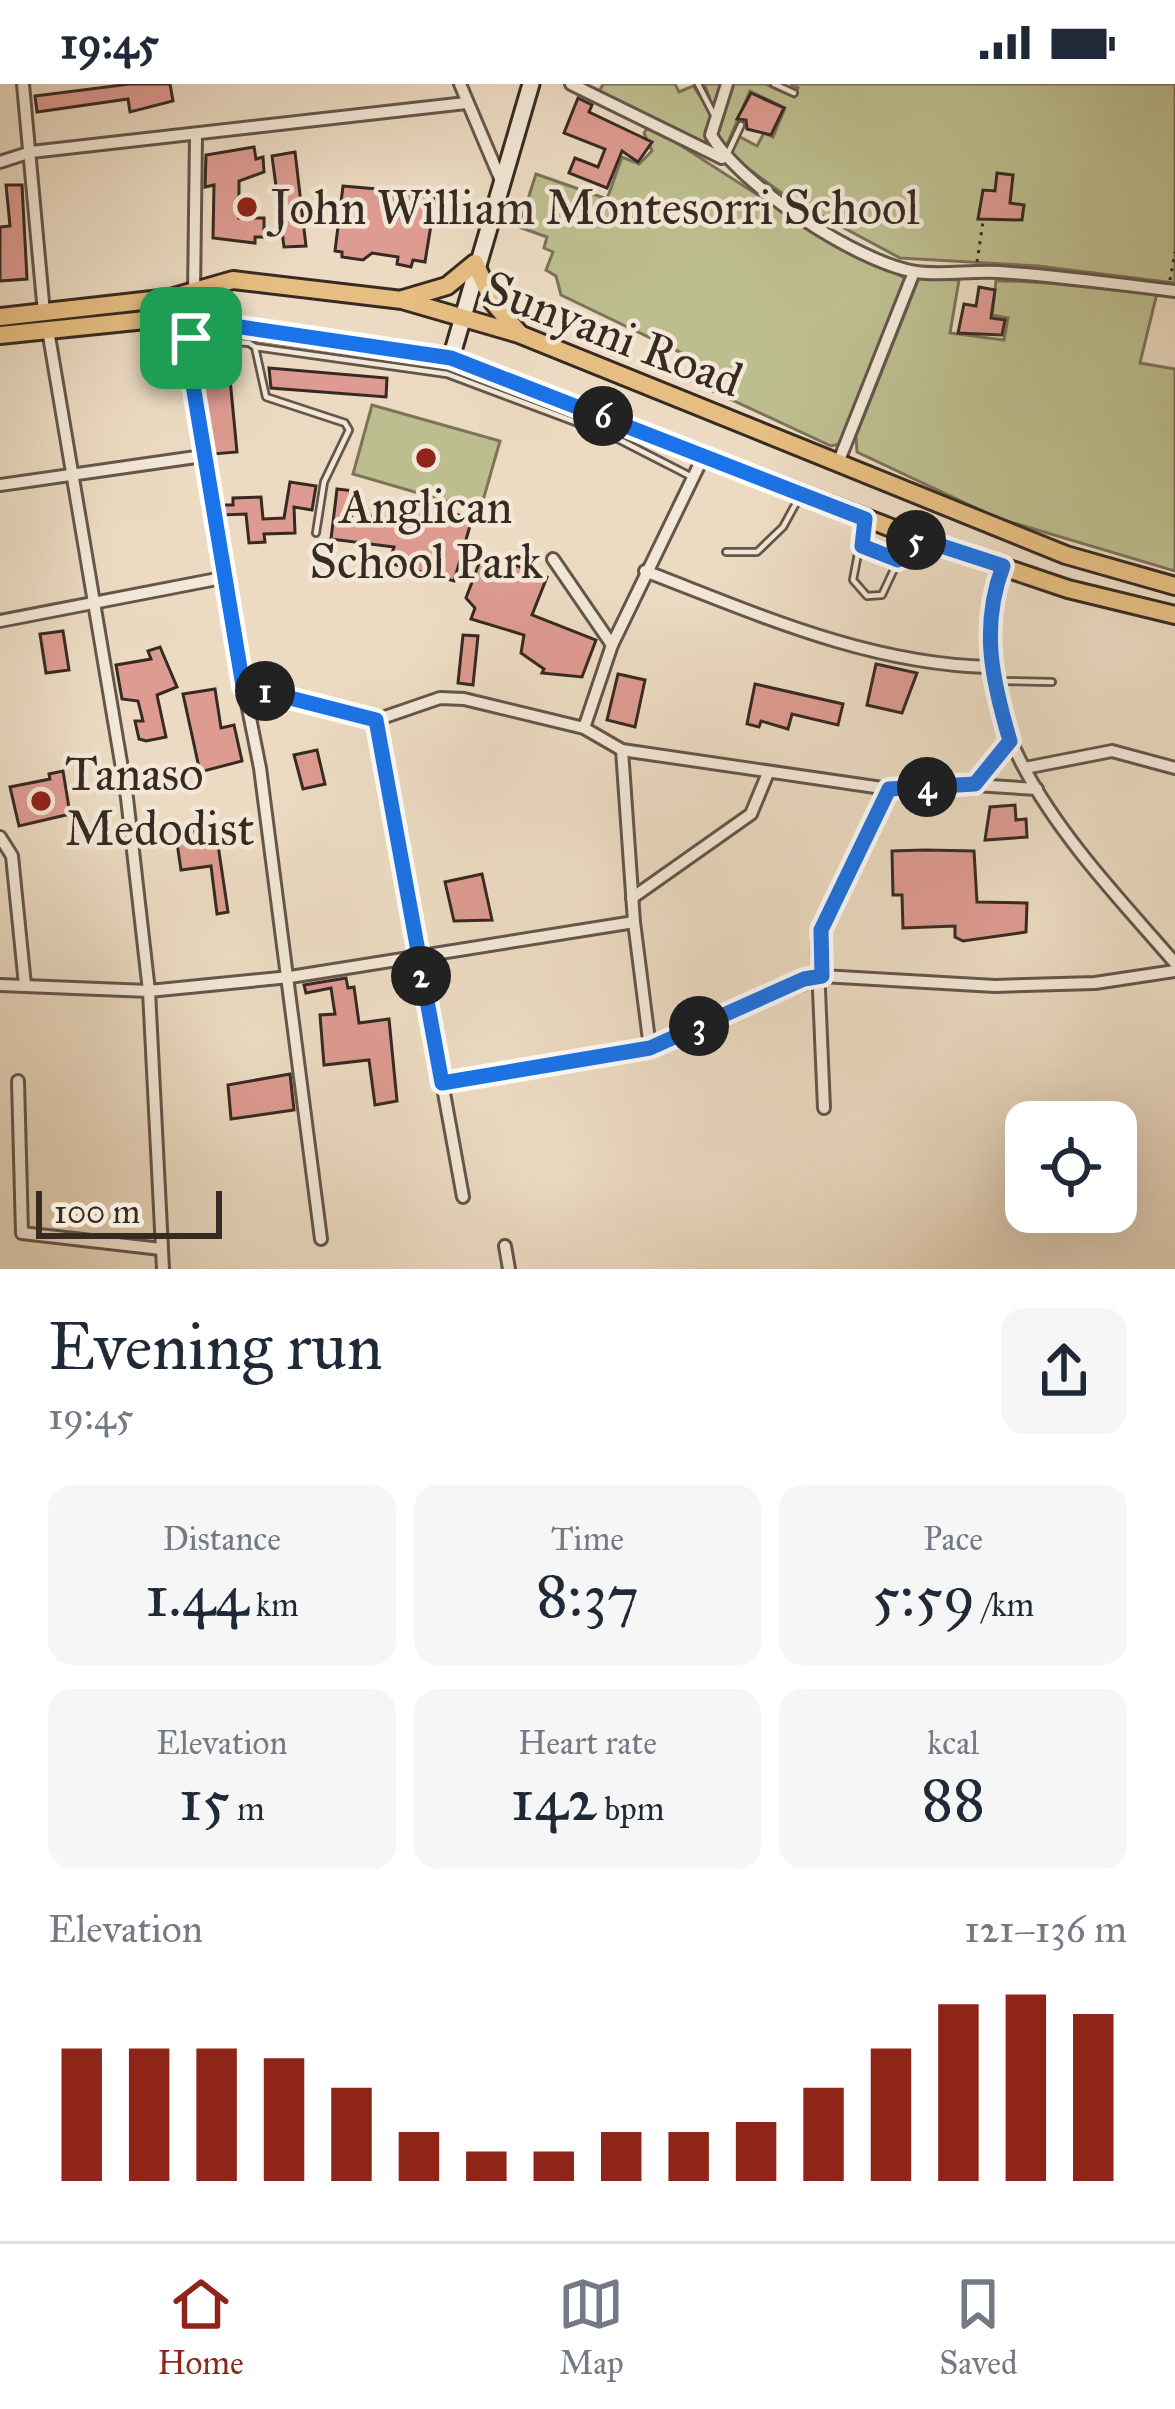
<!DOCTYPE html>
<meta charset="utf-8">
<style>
:root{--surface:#fff;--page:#f6f6f7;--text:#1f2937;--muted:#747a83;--line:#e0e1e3;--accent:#8f2418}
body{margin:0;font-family:"IM FELL Great Primer",serif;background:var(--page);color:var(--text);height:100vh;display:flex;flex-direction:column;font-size:45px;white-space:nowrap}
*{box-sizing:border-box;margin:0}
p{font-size:39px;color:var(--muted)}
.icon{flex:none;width:66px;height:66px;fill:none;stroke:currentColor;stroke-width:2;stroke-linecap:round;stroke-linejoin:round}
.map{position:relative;height:1185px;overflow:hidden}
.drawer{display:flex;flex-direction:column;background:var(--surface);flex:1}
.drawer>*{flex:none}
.buttons{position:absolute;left:1005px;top:1017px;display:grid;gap:24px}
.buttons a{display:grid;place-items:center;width:132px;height:132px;border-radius:24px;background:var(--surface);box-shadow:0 12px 48px #0002;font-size:60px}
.scale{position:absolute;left:36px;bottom:30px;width:186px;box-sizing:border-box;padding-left:12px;border:6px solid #372a23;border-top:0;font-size:33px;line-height:42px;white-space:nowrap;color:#372a23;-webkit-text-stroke:9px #f3e8d7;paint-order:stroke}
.pin{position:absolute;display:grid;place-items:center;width:102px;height:102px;color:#fff;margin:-51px;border-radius:24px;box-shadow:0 6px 18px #0006}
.km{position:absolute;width:60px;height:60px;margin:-30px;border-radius:50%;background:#222;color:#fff;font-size:33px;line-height:60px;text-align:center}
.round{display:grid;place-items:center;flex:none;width:126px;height:126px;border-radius:24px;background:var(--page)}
.head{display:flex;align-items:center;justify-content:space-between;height:204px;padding:0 48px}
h1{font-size:66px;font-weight:600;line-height:90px}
.figures{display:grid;grid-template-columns:repeat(3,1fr);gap:18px;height:204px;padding:12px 48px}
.figures div{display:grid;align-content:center;border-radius:24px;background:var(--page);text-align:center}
.figures b{font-size:60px;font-weight:600}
.figures small{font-size:33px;font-weight:400}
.figures p{font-size:33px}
.chart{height:336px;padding:24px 48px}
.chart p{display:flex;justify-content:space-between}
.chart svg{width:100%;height:216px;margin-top:12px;stroke:var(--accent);stroke-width:6}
.status{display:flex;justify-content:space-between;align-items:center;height:84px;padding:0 60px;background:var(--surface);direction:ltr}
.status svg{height:33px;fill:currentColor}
.tab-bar{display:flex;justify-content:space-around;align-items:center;height:168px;border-top:3px solid var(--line);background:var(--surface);font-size:33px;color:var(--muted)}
.tab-bar a{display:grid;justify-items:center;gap:6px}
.tab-bar .current{color:var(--accent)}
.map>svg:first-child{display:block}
</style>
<div class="status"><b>19:45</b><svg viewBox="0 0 49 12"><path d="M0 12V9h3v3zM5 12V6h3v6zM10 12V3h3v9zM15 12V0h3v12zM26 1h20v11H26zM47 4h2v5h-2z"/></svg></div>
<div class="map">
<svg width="1175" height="1185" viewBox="0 0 1175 1185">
<rect width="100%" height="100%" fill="#ecdbc2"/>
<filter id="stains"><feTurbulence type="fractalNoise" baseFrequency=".00167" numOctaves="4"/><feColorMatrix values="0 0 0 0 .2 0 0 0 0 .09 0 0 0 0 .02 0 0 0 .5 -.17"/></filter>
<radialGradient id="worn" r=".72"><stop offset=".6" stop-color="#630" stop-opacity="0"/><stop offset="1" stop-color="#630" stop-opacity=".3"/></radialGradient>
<g fill="#bdbe8f" stroke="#7a7459" stroke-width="3">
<path d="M 603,0 L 675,0 L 679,8 L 693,2 L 702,15 L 709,12 L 704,0 L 765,0 L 794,13 L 798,4 L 790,0 L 1175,0 L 1175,199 L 1038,182 L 900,174 L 790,115 L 731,72 L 738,52 L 757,62 L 764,49 L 773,53 L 785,24 L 750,7 L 726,63 L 712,65 L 599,8 Z"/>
<path d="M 649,41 L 775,122 L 905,194 L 840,360 L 831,362 L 687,295 L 696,276 L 561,211 L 556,192 L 546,186 L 553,168 L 544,164 L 547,153 L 519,143 L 536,90 L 607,115 L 622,73 L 639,80 L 652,67 L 644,49 Z"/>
<path d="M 919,194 L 959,196 L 950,249 L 1004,256 L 1008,234 L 992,231 L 996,197 C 1051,196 1102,207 1157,209 L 1140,279 L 1175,285 L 1175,487 L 997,434 L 857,368 L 856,352 Z"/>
<path d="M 372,321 L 500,357 L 480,427 L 353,390 Z"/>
</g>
<g fill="#de9b91" stroke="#372a23" stroke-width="3">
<path d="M 130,0 L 170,0 L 173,17 L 130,28 L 128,15 L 37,28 L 35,12 Z"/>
<path d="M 751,9 L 784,24 L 771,51 L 747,45 L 746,36 L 737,35 Z"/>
<path d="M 578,14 L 592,21 L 589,28 L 652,58 L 638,78 L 622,67 L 607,104 L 569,89 L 575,74 L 598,83 L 605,65 L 564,49 Z"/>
<path d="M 254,63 L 256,75 L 263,73 L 264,88 L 239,97 L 239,134 L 264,134 L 264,153 L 255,153 L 255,159 L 213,154 L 214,101 L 205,103 L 206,71 Z"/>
<path d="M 295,68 L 306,162 L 284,163 L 272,72 Z"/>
<path d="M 997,89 L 1013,91 L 1010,119 L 1024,121 L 1022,136 L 978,135 L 983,106 L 995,107 Z"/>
<path d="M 6,101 L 22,101 L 27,195 L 0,197 L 0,143 L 10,142 Z"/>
<path d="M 343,102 L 436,110 L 425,178 L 413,176 L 411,183 L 397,180 L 398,173 L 372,169 L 363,176 L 342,173 L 342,168 L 335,167 Z"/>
<path d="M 979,203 L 995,206 L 991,234 L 1005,236 L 1002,251 L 958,249 L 964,220 L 976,222 Z"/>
<path d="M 269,284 L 387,294 L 386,313 L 271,304 Z"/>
<path d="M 230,295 L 237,368 L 213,370 L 202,298 Z"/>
<path d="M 290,398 L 316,402 L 312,426 L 294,423 L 295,449 L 264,450 L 265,458 L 249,459 L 246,430 L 222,431 L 221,421 L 233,421 L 233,414 L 261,413 L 263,435 L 284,434 Z"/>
<path d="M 337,405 L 355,407 L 351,436 L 372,439 L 375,417 L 406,421 L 408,416 L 472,435 L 454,497 L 389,479 L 394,463 L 331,455 Z"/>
<path d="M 483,469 L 547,493 L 532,531 L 596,556 L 582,593 L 542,589 L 544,585 L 521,569 L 524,551 L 471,535 L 475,524 L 466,514 Z"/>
<path d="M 63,547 L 69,586 L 46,589 L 40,550 Z"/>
<path d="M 463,551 L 478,552 L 473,601 L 458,599 Z"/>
<path d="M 160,563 L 177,603 L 157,611 L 166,653 L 146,657 L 139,655 L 135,637 L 143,637 L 138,617 L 122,615 L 116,581 L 151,575 L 148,567 Z"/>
<path d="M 876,580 L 917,589 L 902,629 L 867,621 Z"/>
<path d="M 618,590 L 645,596 L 635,643 L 607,636 Z"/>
<path d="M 755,600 L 843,620 L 838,641 L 792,630 L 788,645 L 761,637 L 759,643 L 747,640 Z"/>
<path d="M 215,605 L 221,644 L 234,641 L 242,677 L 200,688 L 183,610 Z"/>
<path d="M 317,666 L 325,700 L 303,705 L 294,671 Z"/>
<path d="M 63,687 L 70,730 L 19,742 L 10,703 L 50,695 L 49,690 Z"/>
<path d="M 1015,721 L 1016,736 L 1026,735 L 1027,753 L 985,756 L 990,723 Z"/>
<path d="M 215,741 L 228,828 L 217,830 L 211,782 L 181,786 L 176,752 Z"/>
<path d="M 925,766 L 974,767 L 977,818 L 1027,819 L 1026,848 L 963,857 L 955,853 L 955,842 L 903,844 L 902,811 L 893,811 L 892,767 Z"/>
<path d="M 482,790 L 492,836 L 454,837 L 445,798 Z"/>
<path d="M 346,894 L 348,904 L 354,903 L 359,939 L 389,935 L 397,1017 L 375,1021 L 369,976 L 324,981 L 320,931 L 335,930 L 331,904 L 306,909 L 304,901 Z"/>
<path d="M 290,990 L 294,1026 L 231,1035 L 228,1001 Z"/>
</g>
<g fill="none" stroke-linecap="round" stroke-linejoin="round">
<defs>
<g id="lane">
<path d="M 698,0 L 714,31"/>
<path d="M 774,0 L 794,9"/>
<path d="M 728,69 L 741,41"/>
<path d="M 197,255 L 249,259 L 255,263 L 266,313 L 345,339 L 349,346 L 324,398 L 316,449"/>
<path d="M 255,263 L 447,290 L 610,351 L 694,394"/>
<path d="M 864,438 L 853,496 L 867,512 L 882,511 L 903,466 L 915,457"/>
<path d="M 864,463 L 898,476"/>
<path d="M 726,468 L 757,468 L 783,443 L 800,412"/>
<path d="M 998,597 L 1052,598"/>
</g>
<g id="street">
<path d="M 23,0 L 44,229"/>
<path d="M 460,0 L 502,99"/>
<path d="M 571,0 L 722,74"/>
<path d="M 727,0 L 711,51 C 740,101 858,179 916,188 C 943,192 972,186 999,188 C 1058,192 1117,200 1175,207"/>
<path d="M 0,78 L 31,68 L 466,19"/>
<path d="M 194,209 L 196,53"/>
<path d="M 193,236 L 192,295 L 222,494 L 260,684 L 321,1155"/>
<path d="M 48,246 L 127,714 L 149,907 L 163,1185"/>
<path d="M 838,379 L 914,188"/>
<path d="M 0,401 L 203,372"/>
<path d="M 553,475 L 612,561"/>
<path d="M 1003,482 C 945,639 1082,771 1175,879"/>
<path d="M 645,487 C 757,530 867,580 989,583"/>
<path d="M 0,537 L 222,494"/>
<path d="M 243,602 L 376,636 L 440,614 L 464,615 L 584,644 L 622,666 L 889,705 L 975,701 L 1037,705"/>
<path d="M 376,636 L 463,1113"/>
<path d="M 584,644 L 612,561 L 704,371"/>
<path d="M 622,666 L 634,838 L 650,964"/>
<path d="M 1025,684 L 1112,667 L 1175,684"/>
<path d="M 975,701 L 1010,657"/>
<path d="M 0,753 L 12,772 L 25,901"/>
<path d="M 632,814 L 751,730 L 768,689"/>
<path d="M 0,901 L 149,907 L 290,893 L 634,838"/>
<path d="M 18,997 L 22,1149 L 161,1165"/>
<path d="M 442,999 L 650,964 L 822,892 L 995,902 L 1095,899 L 1175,887"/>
<path d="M 824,1024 L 817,859 L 889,705"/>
<path d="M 505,1162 L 509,1185"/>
</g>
<path id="secondary" d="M 451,274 L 531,0"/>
<g id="primary">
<path d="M 403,215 L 447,202 L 475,179 L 493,218 L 519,249"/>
<path d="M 0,233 L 170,214 L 233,196 L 402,216 L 519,250 L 1066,471 L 1175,502"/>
<path d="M 0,251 L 165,234 L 451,274 L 920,455 L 1068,505 L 1175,531"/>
</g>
</defs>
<use href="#lane" stroke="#64564b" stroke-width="10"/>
<use href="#street" stroke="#64564b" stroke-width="16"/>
<use href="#secondary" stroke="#372a23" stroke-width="21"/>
<use href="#primary" stroke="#372a23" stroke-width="22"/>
<g stroke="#372a23" stroke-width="3" stroke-dasharray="3 6" stroke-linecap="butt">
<path d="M 977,178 L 983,138"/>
<path d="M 1170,196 L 1175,168"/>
</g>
<use href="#lane" stroke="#f3e8d7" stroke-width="4.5"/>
<use href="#street" stroke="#f3e8d7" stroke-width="10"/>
<use href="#secondary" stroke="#f3e8d7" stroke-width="15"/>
<use href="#primary" stroke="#e6be81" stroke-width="16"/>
</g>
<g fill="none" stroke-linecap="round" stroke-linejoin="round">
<defs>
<path id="route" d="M 193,236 L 451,274 L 865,435 L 862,462 L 898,476 L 920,455 L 1003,482 C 980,543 992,596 1010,657 L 975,700 L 889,705 L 821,846 L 822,892 L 804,895 L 650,964 L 442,999 L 376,636 L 243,602 L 192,295 Z"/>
</defs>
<use href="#route" stroke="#fff" stroke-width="24"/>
<use href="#route" stroke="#1a73e8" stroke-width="15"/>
</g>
<g fill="#8f2418" stroke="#f3e8d7" stroke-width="4.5">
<circle cx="247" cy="123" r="12"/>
<circle cx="426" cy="374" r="12"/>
<circle cx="41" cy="717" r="12"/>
</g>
<g text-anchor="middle" stroke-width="9" stroke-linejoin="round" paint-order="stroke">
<g font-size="48" fill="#372a23" stroke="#f3e8d7" text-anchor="start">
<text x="271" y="140">John William Montesorri School</text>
<text x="426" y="439" text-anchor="middle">Anglican<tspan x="426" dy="55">School Park</tspan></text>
<text x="65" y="706">Tanaso<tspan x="65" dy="55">Medodist</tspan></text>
</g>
<g font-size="48" fill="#372a23" stroke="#f3e8d7">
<text transform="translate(613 249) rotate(21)" y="17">Sunyani Road</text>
</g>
</g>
<rect width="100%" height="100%" filter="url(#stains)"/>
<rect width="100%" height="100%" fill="url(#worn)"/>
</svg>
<div class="buttons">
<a><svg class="icon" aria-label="locate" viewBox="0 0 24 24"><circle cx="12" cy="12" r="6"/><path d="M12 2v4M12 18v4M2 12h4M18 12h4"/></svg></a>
</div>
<div class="scale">100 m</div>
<div class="pin" style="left:191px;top:254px;background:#1e9e55"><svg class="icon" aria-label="arrive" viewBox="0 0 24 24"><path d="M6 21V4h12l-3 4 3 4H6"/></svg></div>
<b class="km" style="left:265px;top:607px">1</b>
<b class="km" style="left:421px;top:892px">2</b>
<b class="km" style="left:699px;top:942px">3</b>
<b class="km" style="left:927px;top:703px">4</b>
<b class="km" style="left:916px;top:456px">5</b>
<b class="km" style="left:603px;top:332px">6</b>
</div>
<section class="drawer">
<div class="head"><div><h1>Evening run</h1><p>19:45</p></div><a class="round"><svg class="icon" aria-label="share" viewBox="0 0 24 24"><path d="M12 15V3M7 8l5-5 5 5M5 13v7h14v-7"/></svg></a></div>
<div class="figures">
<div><p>Distance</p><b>1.44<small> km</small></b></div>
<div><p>Time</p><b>8:37</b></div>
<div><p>Pace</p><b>5:59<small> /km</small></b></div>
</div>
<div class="figures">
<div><p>Elevation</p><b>15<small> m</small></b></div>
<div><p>Heart rate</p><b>142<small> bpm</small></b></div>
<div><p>kcal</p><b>88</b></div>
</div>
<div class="chart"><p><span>Elevation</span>121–136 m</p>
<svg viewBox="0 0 160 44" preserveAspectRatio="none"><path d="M5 44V17M15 44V17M25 44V17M35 44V19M45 44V25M55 44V34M65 44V38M75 44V38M85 44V34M95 44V34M105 44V32M115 44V25M125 44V17M135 44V8M145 44V6M155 44V10"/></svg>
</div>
</section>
<nav class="tab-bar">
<a class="current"><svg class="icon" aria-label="home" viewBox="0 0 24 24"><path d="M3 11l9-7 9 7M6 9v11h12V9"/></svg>Home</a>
<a><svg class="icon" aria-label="map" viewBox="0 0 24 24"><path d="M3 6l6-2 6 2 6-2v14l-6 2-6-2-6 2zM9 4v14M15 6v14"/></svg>Map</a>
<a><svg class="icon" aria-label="saved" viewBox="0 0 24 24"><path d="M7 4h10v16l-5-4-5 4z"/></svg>Saved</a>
</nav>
